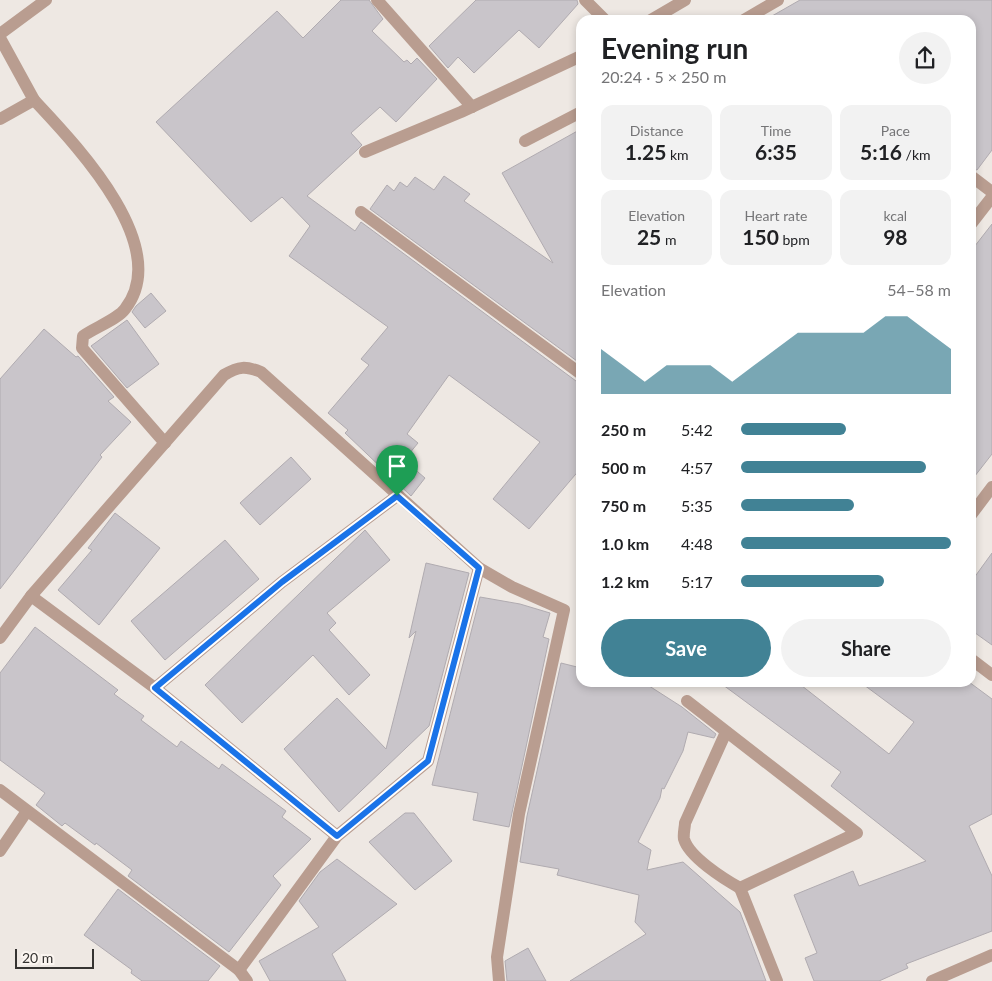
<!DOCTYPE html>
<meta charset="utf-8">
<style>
:root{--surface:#fff;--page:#f2f2f2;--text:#202124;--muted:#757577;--accent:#418295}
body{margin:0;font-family:Lato,sans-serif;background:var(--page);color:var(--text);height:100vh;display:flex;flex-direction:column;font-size:19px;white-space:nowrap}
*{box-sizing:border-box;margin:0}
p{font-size:16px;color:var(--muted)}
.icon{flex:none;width:28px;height:28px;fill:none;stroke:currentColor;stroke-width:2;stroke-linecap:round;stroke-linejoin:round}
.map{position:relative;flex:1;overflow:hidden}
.side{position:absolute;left:576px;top:15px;width:400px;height:672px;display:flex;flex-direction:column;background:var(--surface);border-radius:15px;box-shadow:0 2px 8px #0003}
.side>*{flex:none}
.scale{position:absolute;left:15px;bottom:12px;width:79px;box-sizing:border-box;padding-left:5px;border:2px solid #353331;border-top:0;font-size:14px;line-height:18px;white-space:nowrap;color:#353331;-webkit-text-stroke:4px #fbf5f0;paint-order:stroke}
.pin{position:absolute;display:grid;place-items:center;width:42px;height:42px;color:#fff;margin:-51px -21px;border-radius:50% 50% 50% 0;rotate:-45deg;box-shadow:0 0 5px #0007}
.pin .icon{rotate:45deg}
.round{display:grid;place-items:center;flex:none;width:52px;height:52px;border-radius:26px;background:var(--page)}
.headline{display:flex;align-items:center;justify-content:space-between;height:85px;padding:0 25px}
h1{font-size:28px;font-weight:700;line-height:38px}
.figures{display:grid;grid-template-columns:repeat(3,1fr);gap:8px;height:85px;padding:5px 25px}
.figures div{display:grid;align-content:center;border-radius:12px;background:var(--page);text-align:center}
.figures b{font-size:21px;font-weight:700}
.figures small{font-size:14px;font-weight:400}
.figures p{font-size:14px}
.chart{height:140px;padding:10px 25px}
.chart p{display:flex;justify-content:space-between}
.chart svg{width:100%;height:90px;margin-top:5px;fill:var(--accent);opacity:.7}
.primary-button{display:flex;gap:10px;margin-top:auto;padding:10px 25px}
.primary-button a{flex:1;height:58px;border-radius:30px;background:var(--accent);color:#fff;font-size:20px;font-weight:700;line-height:58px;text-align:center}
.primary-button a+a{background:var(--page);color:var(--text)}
ul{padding:0 25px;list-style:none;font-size:16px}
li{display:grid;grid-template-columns:80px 60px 1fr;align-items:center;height:38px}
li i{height:12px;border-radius:6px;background:var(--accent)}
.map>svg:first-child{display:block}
</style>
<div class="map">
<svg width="992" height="981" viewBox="0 0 992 981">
<rect width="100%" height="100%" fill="#eee8e3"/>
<g fill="#c9c5ca" stroke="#b0abb0">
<path d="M 341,0 L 369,0 L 383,19 L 372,31 L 404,62 L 407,60 L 411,64 L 417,58 L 437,79 L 396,122 L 380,107 L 351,133 L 362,145 L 357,150 L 307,196 L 355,231 L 361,222 L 576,381 L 581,382 L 581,468 L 529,529 L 493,499 L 540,442 L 449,375 L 407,434 L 418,443 L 404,460 L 425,478 L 411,496 L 345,433 L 348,430 L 328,413 L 369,365 L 361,359 L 388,327 L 289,256 L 310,226 L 282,197 L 251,222 L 156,122 L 277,11 L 303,38 Z"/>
<path d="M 476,0 L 577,0 L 578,4 L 539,48 L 519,30 L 474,73 L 458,57 L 448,68 L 429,46 Z"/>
<path d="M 800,0 L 992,0 L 992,150 L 977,170 L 971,168 L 971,20 L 765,20 Z"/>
<path d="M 581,129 L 581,364 L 370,209 L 387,185 L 394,191 L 400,182 L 407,187 L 415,177 L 434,190 L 444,176 L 470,194 L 464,201 L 553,263 L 502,173 Z"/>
<path d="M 992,224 L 992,454 L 971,481 L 971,251 Z"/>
<path d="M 151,293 L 166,311 L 145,328 L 132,312 L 136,306 Z"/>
<path d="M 127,320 L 159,364 L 127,388 L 91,346 Z"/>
<path d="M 44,329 L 76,357 L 78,356 L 114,397 L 108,401 L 131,422 L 100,455 L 102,457 L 0,589 L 0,379 Z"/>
<path d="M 291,457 L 311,479 L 260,525 L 240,503 Z"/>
<path d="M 115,513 L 160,548 L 99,625 L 58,590 L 92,550 L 88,548 Z"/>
<path d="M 365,530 L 390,560 L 327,613 L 336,623 L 329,630 L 370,675 L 349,695 L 313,655 L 242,723 L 205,685 Z"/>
<path d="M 225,540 L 259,579 L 165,660 L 131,621 Z"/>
<path d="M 992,553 L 992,645 L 971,630 L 971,582 Z"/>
<path d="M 426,563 L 469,573 L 429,726 L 339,812 L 284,749 L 337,698 L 386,749 L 416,631 L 409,638 Z"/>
<path d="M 480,597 L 520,604 L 550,613 L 543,637 L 549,639 L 509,827 L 473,820 L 478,793 L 432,785 Z"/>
<path d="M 35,627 L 118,690 L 114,694 L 144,716 L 141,720 L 177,747 L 181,741 L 219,769 L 222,764 L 286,811 L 282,817 L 311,839 L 273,876 L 281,885 L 229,952 L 128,876 L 132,870 L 96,843 L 95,845 L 65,823 L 62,826 L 36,805 L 45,793 L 0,760 L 0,673 Z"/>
<path d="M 561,663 L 581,668 L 581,682 L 643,682 L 682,707 L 716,734 L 714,738 L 688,732 L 683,751 L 664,789 L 662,788 L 660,798 L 638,842 L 651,850 L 647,870 L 683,862 L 740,912 L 766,981 L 570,981 L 646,934 L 635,922 L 639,895 L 557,875 L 559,869 L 520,862 L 527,816 Z"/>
<path d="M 719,682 L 797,682 L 889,754 L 914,722 L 860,682 L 969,682 L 992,699 L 992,814 L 969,826 L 992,876 L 992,931 L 906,964 L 908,968 L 879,981 L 814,981 L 805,958 L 817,953 L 794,895 L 853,871 L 859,886 L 926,861 L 831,786 L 841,772 Z"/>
<path d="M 405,813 L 414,813 L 452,861 L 415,890 L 369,842 Z"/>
<path d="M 337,859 L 397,904 L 332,954 L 346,981 L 270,981 L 259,961 L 319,927 L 299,901 L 320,872 Z"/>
<path d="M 118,889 L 220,966 L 208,981 L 142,981 L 131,973 L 132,970 L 84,935 Z"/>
<path d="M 528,948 L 546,981 L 507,981 L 505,961 Z"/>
</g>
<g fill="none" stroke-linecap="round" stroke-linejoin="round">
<g stroke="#b99d90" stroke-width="12">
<path d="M 377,0 L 472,107"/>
<path d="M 585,0 L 605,20"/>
<path d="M 651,20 L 685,0"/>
<path d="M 744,20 L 778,0"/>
<path d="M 0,34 L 46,0"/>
<path d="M 0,38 L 34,100 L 0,119"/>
<path d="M 34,100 C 75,144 174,246 125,309 C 118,319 94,328 83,336 L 82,348 L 165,443"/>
<path d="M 525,141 L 581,112"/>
<path d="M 365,152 L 461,112 L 581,56"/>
<path d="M 971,176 L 992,192"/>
<path d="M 361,212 L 581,374"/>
<path d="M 971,224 L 992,197"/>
<path d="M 971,515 L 992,487"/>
<path d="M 31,596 L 155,688 L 337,836"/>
<path d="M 0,638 L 31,596 L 224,375 C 239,366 246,366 261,372 L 479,568 L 512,587 L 564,610 L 519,814 L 497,957 L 499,981"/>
<path d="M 971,659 L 992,675"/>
<path d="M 155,688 L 282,582 L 397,496"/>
<path d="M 687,701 L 857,833 L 740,888 L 777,981"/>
<path d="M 726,732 L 685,823 C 685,827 683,834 684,839 C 689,857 724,879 740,888"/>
<path d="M 0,790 L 239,970 L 337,836 L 428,761 L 479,568"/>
<path d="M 0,851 L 27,811"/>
<path d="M 239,970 L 247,981"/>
<path d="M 932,981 L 992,955"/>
</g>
</g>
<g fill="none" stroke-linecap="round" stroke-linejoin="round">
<defs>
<path id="route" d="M 397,496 L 479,568 L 428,761 L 337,836 L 155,688 L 282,582 Z"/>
</defs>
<use href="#route" stroke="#fff" stroke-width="10"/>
<use href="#route" stroke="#1a73e8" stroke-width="6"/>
</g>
</svg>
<div class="scale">20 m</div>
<div class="pin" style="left:397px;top:496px;background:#1e9e55"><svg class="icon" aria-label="arrive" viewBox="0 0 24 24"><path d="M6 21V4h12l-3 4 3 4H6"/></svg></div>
<section class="side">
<div class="headline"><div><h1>Evening run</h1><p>20:24 · 5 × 250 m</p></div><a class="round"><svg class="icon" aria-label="share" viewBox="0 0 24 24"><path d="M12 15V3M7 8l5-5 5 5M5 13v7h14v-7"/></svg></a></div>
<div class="figures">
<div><p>Distance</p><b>1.25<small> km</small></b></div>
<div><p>Time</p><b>6:35</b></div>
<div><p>Pace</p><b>5:16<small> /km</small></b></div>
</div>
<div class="figures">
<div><p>Elevation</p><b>25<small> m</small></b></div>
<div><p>Heart rate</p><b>150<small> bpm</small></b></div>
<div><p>kcal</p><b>98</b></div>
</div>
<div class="chart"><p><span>Elevation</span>54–58 m</p>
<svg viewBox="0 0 160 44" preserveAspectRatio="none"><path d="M0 44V22L10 30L20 38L30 30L40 30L50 30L60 38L70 30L80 22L90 14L100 14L110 14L120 14L130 6L140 6L150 14L160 22V44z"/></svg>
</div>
<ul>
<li><b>250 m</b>5:42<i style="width:50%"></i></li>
<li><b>500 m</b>4:57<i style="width:88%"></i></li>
<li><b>750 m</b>5:35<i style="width:54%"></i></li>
<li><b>1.0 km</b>4:48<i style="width:100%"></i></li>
<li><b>1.2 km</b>5:17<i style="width:68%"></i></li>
</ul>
<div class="primary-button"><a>Save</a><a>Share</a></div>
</section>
</div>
